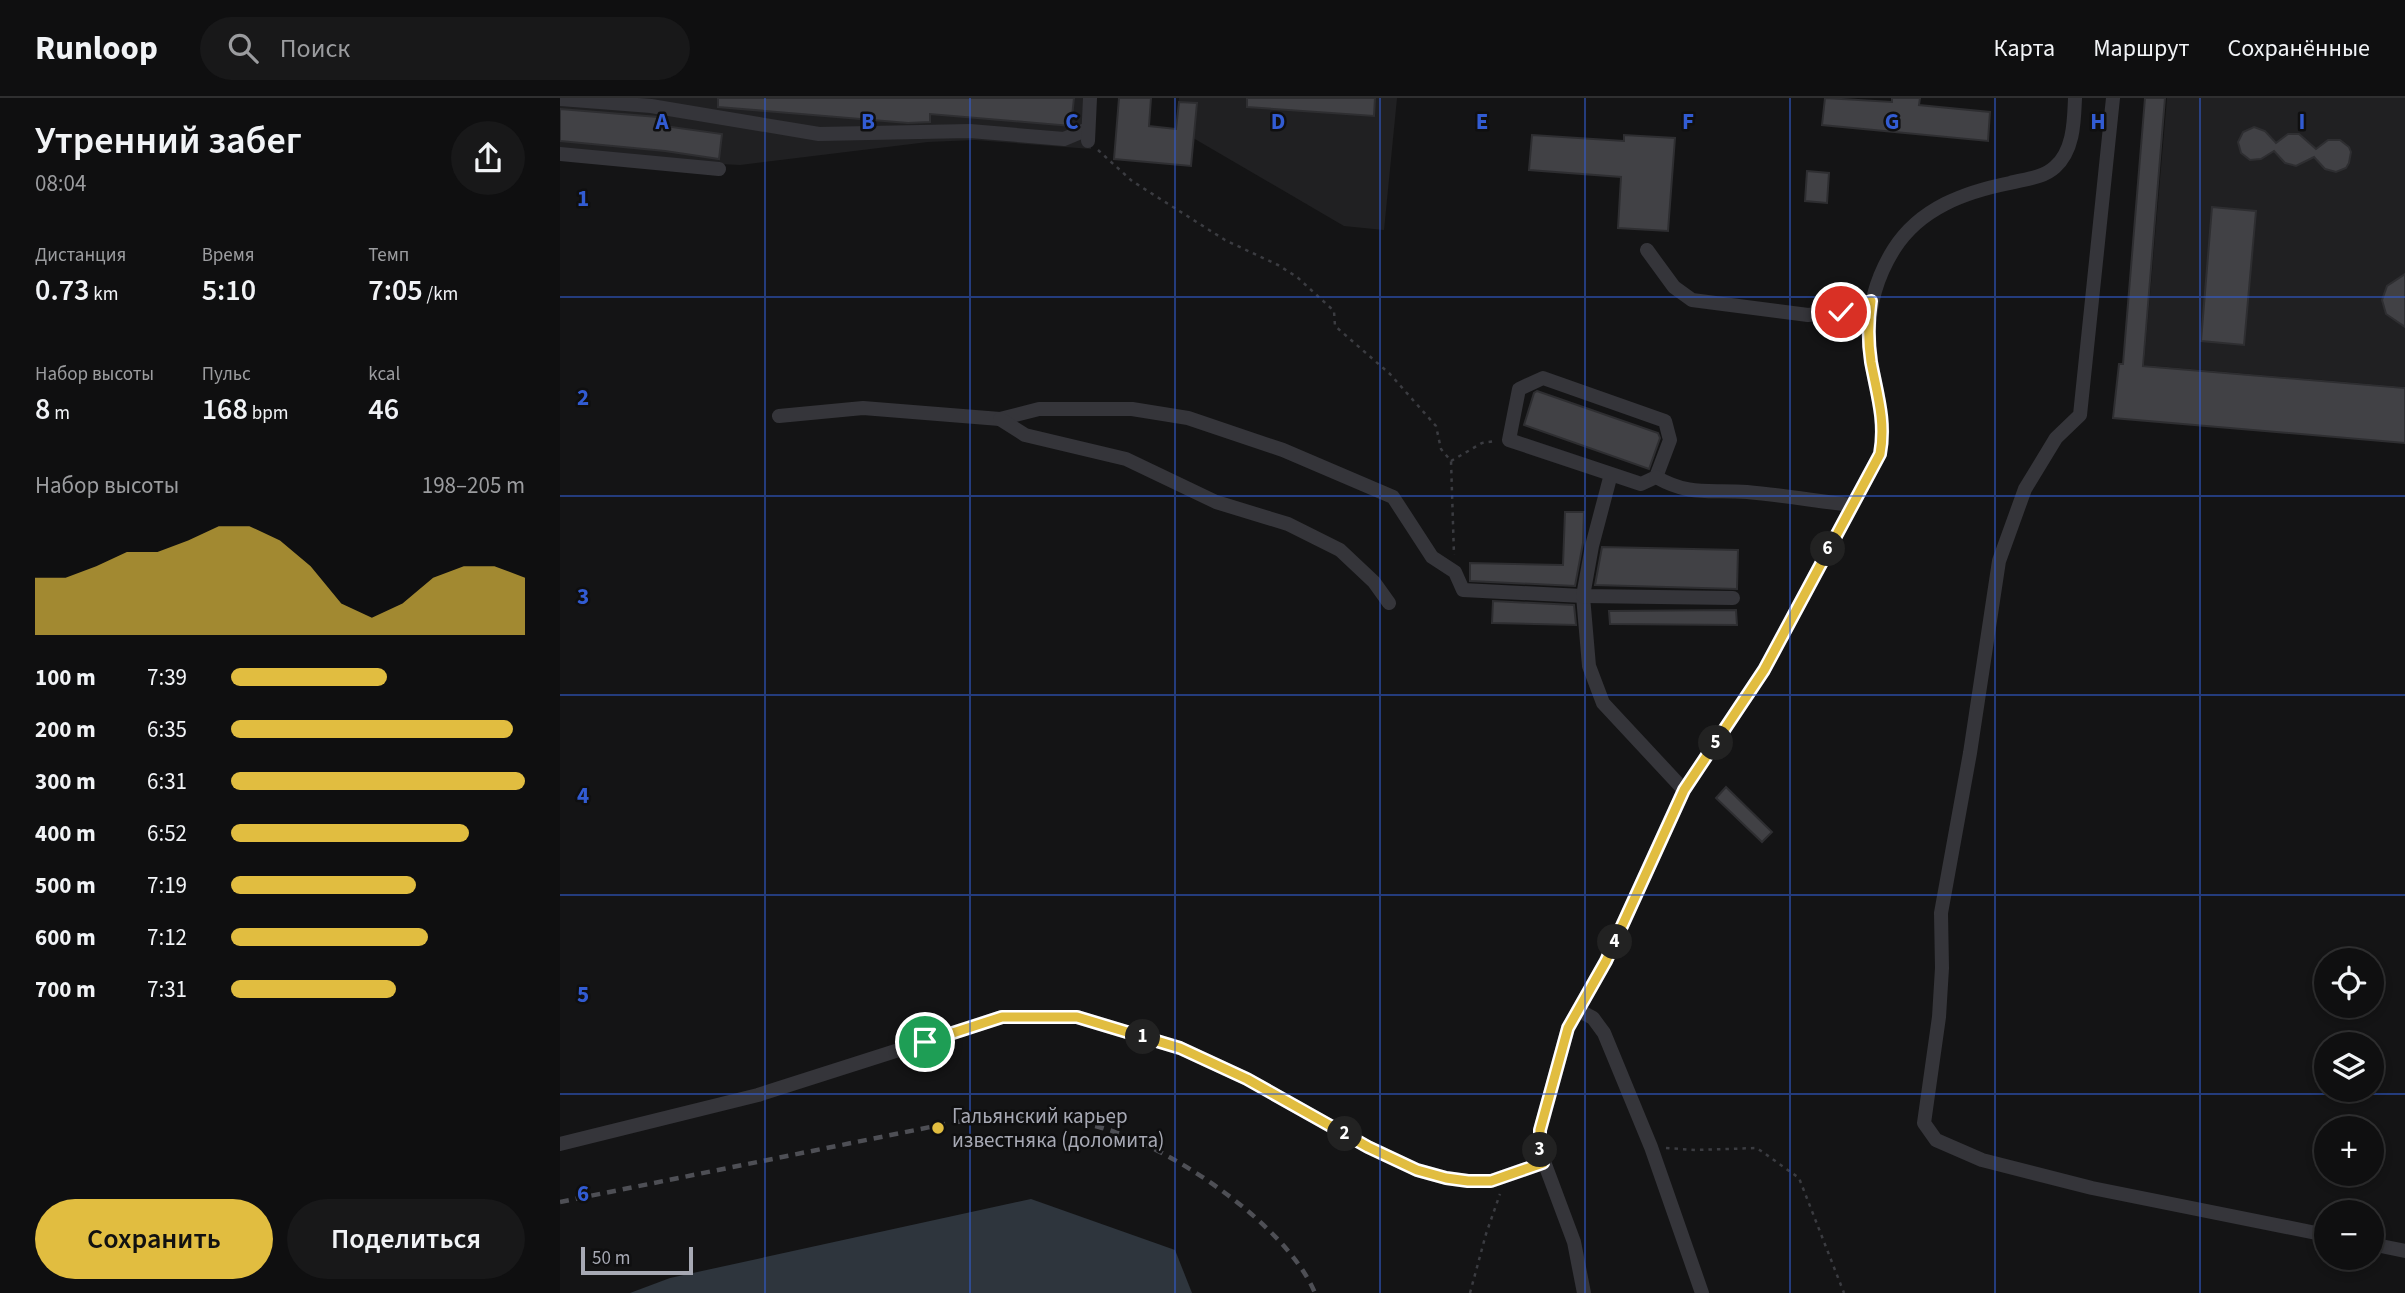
<!DOCTYPE html>
<html lang="ru">
<meta charset="utf-8">
<style>
:root{--surface:#0f0f10;--page:#181819;--text:#f1f3f6;--muted:#9b9c9f;--line:#2f2f30;--accent:#e1bd40}
body{margin:0;font-family:"Source Sans 3",sans-serif;background:var(--page);color:var(--text);height:100vh;display:flex;flex-direction:column;font-size:26px;white-space:nowrap}
*{box-sizing:border-box;margin:0}
p{font-size:23px;color:var(--muted)}
.icon{flex:none;width:38px;height:38px;fill:none;stroke:currentColor;stroke-width:2;stroke-linecap:round;stroke-linejoin:round}
.map{position:relative;flex:1;overflow:hidden}
.panel{display:flex;flex-direction:column;background:var(--surface);width:560px}
.panel>*{flex:none}
.fabs{position:absolute;left:1754px;top:850px;display:grid;gap:14px}
.fabs a{display:grid;place-items:center;width:70px;height:70px;border-radius:50%;background:var(--surface);box-shadow:0 4px 10px #0003,0 0 0 2px var(--line);font-size:35px}
.scale{position:absolute;left:21px;bottom:18px;width:112px;box-sizing:border-box;padding-left:7px;border:4px solid #a7a9b4;border-top:0;font-size:19px;line-height:24px;white-space:nowrap;color:#a7a9b4;-webkit-text-stroke:5px #0f0f10;paint-order:stroke}
.pin{position:absolute;display:grid;place-items:center;width:60px;height:60px;color:#fff;margin:-30px;border:4px solid #fff;border-radius:50%;box-shadow:0 2px 7px #0007}
.km{position:absolute;width:35px;height:35px;margin:-18px;border-radius:50%;background:#222;color:#fff;font-size:19px;line-height:35px;text-align:center}
.round{display:grid;place-items:center;flex:none;width:74px;height:74px;border-radius:37px;background:var(--page)}
.summary{display:flex;align-items:center;justify-content:space-between;height:119px;padding:0 35px}
h1{font-size:38px;font-weight:600;line-height:52px}
.stats{display:grid;grid-template-columns:repeat(3,1fr);gap:10px;height:119px;padding:7px 35px}
.stats div{display:grid;align-content:center}
.stats b{font-size:30px;font-weight:600}
.stats small{font-size:19px;font-weight:400}
.stats p{font-size:19px}
.chart{height:196px;padding:14px 35px}
.chart p{display:flex;justify-content:space-between}
.chart svg{width:100%;height:126px;margin-top:7px;fill:var(--accent);opacity:.7}
.button{display:flex;gap:14px;margin-top:auto;padding:14px 35px}
.button a{flex:1;height:80px;border-radius:42px;background:var(--accent);color:#111;font-size:28px;font-weight:600;line-height:80px;text-align:center}
.button a+a{background:var(--page);color:var(--text)}
ul{padding:0 35px;list-style:none;font-size:23px}
li{display:grid;grid-template-columns:112px 84px 1fr;align-items:center;height:52px}
li i{height:18px;border-radius:9px;background:var(--accent)}
header{display:flex;align-items:center;gap:42px;box-sizing:border-box;height:98px;padding:0 35px;background:var(--surface);border-bottom:2px solid var(--line)}
header strong{font-size:33px}
nav{display:flex;gap:38px;margin-inline-start:auto;font-size:24px}
.search{width:490px;height:63px;background:var(--page);display:flex;align-items:center;gap:18px;box-sizing:border-box;padding:0 24px;border-radius:38px;color:var(--muted);font-size:26px}
main{display:flex;flex:1;min-height:0}
.map>svg:first-child{display:block}
</style>
<header>
<strong>Runloop</strong>
<div class="search"><svg class="icon" aria-label="search" viewBox="0 0 24 24"><circle cx="10" cy="10" r="6"/><path d="M15 15l6 6"/></svg>Поиск</div>
<nav><a>Карта</a><a>Маршрут</a><a>Сохранённые</a></nav>
</header>
<main>
<section class="panel">
<div class="summary"><div><h1>Утренний забег</h1><p>08:04</p></div><a class="round"><svg class="icon" aria-label="share" viewBox="0 0 24 24"><path d="M12 15V3M7 8l5-5 5 5M5 13v7h14v-7"/></svg></a></div>
<div class="stats">
<div><p>Дистанция</p><b>0.73<small> km</small></b></div>
<div><p>Время</p><b>5:10</b></div>
<div><p>Темп</p><b>7:05<small> /km</small></b></div>
</div>
<div class="stats">
<div><p>Набор высоты</p><b>8<small> m</small></b></div>
<div><p>Пульс</p><b>168<small> bpm</small></b></div>
<div><p>kcal</p><b>46</b></div>
</div>
<div class="chart"><p><span>Набор высоты</span>198–205 m</p>
<svg viewBox="0 0 160 44" preserveAspectRatio="none"><path d="M0 44V24L10 24L20 20L30 15L40 15L50 11L60 6L70 6L80 11L90 20L100 33L110 38L120 33L130 24L140 20L150 20L160 24V44z"/></svg>
</div>
<ul>
<li><b>100 m</b>7:39<i style="width:53%"></i></li>
<li><b>200 m</b>6:35<i style="width:96%"></i></li>
<li><b>300 m</b>6:31<i style="width:100%"></i></li>
<li><b>400 m</b>6:52<i style="width:81%"></i></li>
<li><b>500 m</b>7:19<i style="width:63%"></i></li>
<li><b>600 m</b>7:12<i style="width:67%"></i></li>
<li><b>700 m</b>7:31<i style="width:56%"></i></li>
</ul>
<div class="button"><a>Сохранить</a><a>Поделиться</a></div>
</section>
<div class="map">
<svg width="1845" height="1195" viewBox="0 0 1845 1195">
<rect width="100%" height="100%" fill="#141415"/>
<g fill="#202022">
<path d="M 0,0 L 535,0 L 531,51 L 415,42 L 368,44 L 180,67 L 0,58 Z"/>
<path d="M 619,0 L 837,0 L 824,132 L 784,128 L 616,30 Z"/>
<path d="M 1607,0 L 1845,0 L 1845,289 L 1584,267 Z"/>
</g>
<path fill="#2e353d" d="M 471,1101 L 615,1152 L 632,1195 L 70,1195 L 110,1180 Z"/>
<g fill="#414145" stroke="#2e2e31" stroke-width="2">
<path d="M 158,0 L 514,0 L 511,28 L 370,16 L 370,24 L 348,25 L 158,9 Z"/>
<path d="M 559,0 L 591,0 L 589,28 L 616,31 L 619,4 L 637,5 L 631,68 L 554,61 Z"/>
<path d="M 687,0 L 815,0 L 814,18 L 687,9 Z"/>
<path d="M 1265,0 L 1332,4 L 1332,0 L 1360,0 L 1359,7 L 1430,14 L 1428,43 L 1262,27 Z"/>
<path d="M 1585,0 L 1605,0 L 1583,268 L 1845,290 L 1845,345 L 1553,320 L 1559,266 L 1563,266 Z"/>
<path d="M 0,11 L 98,19 L 97,27 L 162,36 L 159,61 L 105,53 L 0,43 Z"/>
<path d="M 1694,29 L 1705,33 L 1716,45 L 1728,36 L 1739,36 L 1756,51 L 1768,42 L 1780,42 L 1789,49 L 1791,54 L 1789,65 L 1786,70 L 1776,74 L 1765,71 L 1754,59 L 1736,68 L 1725,65 L 1714,53 L 1701,61 L 1690,62 L 1681,55 L 1678,44 L 1683,34 Z"/>
<path d="M 972,37 L 1064,43 L 1064,37 L 1115,40 L 1108,133 L 1058,130 L 1061,79 L 969,72 Z"/>
<path d="M 1247,73 L 1269,75 L 1267,105 L 1245,103 Z"/>
<path d="M 1652,109 L 1696,113 L 1684,247 L 1641,243 Z"/>
<path d="M 1845,176 L 1845,229 L 1826,216 L 1822,202 L 1827,188 Z"/>
<path d="M 977,293 L 1098,335 L 1100,340 L 1089,371 L 964,327 L 974,295 Z"/>
<path d="M 1005,414 L 1024,414 L 1023,445 L 1015,488 L 910,483 L 910,465 L 1003,467 Z"/>
<path d="M 1042,449 L 1178,452 L 1177,491 L 1035,487 Z"/>
<path d="M 933,503 L 1014,507 L 1016,527 L 932,525 Z"/>
<path d="M 1176,512 L 1177,527 L 1050,526 L 1049,513 Z"/>
<path d="M 1166,689 L 1212,734 L 1202,744 L 1156,700 Z"/>
</g>
<g fill="none" stroke-linecap="round" stroke-linejoin="round">
<g stroke="#3b3c41" stroke-width="2.5" stroke-dasharray="3.5 5" stroke-linecap="butt">
<path d="M 538,52 L 572,83 L 665,142 L 718,167 L 737,179 L 774,213 L 775,228 L 830,276 L 876,328 L 881,351 L 891,363 L 894,457"/>
<path d="M 891,363 L 922,345 L 936,343"/>
<path d="M 1106,1050 L 1135,1052 L 1197,1050 L 1239,1080 L 1284,1195"/>
<path d="M 910,1195 L 926,1136 L 940,1096"/>
</g>
<g stroke="#35353a" stroke-width="14">
<path d="M 1553,0 L 1520,317 L 1496,340 L 1465,391 L 1439,463 L 1410,655 L 1381,815 L 1382,870 L 1379,919 L 1364,1025 L 1376,1042 L 1422,1062 L 1532,1090 L 1766,1137"/>
<path d="M 0,1 L 91,8 L 259,36 L 410,33 L 504,41 L 528,31"/>
<path d="M 528,43 L 530,0"/>
<path d="M 0,56 L 159,71"/>
<path d="M 1087,152 L 1114,189 L 1132,202 L 1248,217 L 1281,213 L 1311,203"/>
<path d="M 219,318 L 303,310 L 440,321 L 479,311 L 572,311 L 628,320 L 723,352 L 833,399 L 872,459 L 895,474 L 903,492 L 1023,498 L 1029,568 L 1043,605 L 1124,692"/>
<path d="M 440,321 L 465,337 L 566,361 L 656,404 L 728,426 L 780,452 L 814,484 L 829,505"/>
<path d="M 1051,376 L 949,342 L 959,291 L 983,280 L 1105,323 L 1110,342 L 1096,379 L 1081,386 L 1051,376 L 1032,448 L 1023,498 L 1173,500"/>
<path d="M 1096,379 C 1131,399 1150,391 1187,394 C 1222,397 1256,403 1291,407"/>
<path d="M 1018,912 L 1033,920 L 1044,935 L 1091,1049 L 1142,1195"/>
<path d="M 0,1046 L 198,997 L 442,919 L 517,919 L 620,950 L 687,981 L 808,1049 L 857,1072 L 886,1080 L 908,1083 L 931,1083 L 983,1065"/>
<path d="M 1811,1146 L 1845,1153"/>
<path d="M 1024,1195 L 1014,1144 L 980,1053 L 980,1033 L 1008,930 L 1046,863 L 1124,692 L 1204,572 L 1320,356 C 1327,323 1316,295 1311,262 C 1305,222 1312,186 1334,151 C 1360,110 1405,94 1450,85 C 1465,81 1483,80 1495,69 C 1514,52 1514,23 1515,0"/>
</g>
<path stroke="#4e4f55" stroke-width="4.5" stroke-dasharray="9 7" stroke-linecap="butt" d="M 0,1104 L 395,1024 C 443,1019 493,1016 539,1029 C 610,1048 726,1126 755,1195"/>
</g>
<g fill="none" stroke-linecap="round" stroke-linejoin="round">
<defs>
<path id="route" d="M 365,944 L 442,919 L 517,919 L 620,950 L 687,981 L 808,1049 L 857,1072 L 886,1080 L 908,1083 L 931,1083 L 983,1065 L 980,1053 L 980,1032 L 1008,930 L 1046,863 L 1124,692 L 1204,572 L 1320,356 C 1326,323 1317,296 1311,264 C 1308,244 1308,223 1311,203 L 1281,214"/>
</defs>
<use href="#route" stroke="#fff" stroke-width="14"/>
<use href="#route" stroke="#e1bd40" stroke-width="9"/>
</g>
<path fill="none" stroke="#325cd3" stroke-width="2" stroke-opacity="0.55" d="M 205,0 L 205,1195M 410,0 L 410,1195M 615,0 L 615,1195M 820,0 L 820,1195M 1025,0 L 1025,1195M 1230,0 L 1230,1195M 1435,0 L 1435,1195M 1640,0 L 1640,1195M 0,199 L 1845,199M 0,398 L 1845,398M 0,597 L 1845,597M 0,797 L 1845,797M 0,996 L 1845,996"/>
<circle fill="#e1bd40" stroke="#0f0f10" stroke-width="2.5" cx="378" cy="1030" r="7"/>
<g text-anchor="middle" stroke-width="5" stroke-linejoin="round" paint-order="stroke">
<g font-size="21" fill="#a7a9b4" stroke="#0f0f10" text-anchor="start">
<text x="392" y="1025">Гальянский карьер<tspan x="392" dy="24">известняка (доломита)</tspan></text>
</g>
</g>
<g font-size="23" text-anchor="middle" font-weight="bold" fill="#325cd3" stroke="#0f0f10" stroke-width="5" stroke-linejoin="round" paint-order="stroke">
<text x="102" y="31">A</text>
<text x="308" y="31">B</text>
<text x="512" y="31">C</text>
<text x="718" y="31">D</text>
<text x="922" y="31">E</text>
<text x="1128" y="31">F</text>
<text x="1332" y="31">G</text>
<text x="1538" y="31">H</text>
<text x="1742" y="31">I</text>
<text x="23" y="108">1</text>
<text x="23" y="307">2</text>
<text x="23" y="506">3</text>
<text x="23" y="705">4</text>
<text x="23" y="904">5</text>
<text x="23" y="1103">6</text>
</g>
</svg>
<div class="fabs">
<a><svg class="icon" aria-label="locate" viewBox="0 0 24 24"><circle cx="12" cy="12" r="6"/><path d="M12 2v4M12 18v4M2 12h4M18 12h4"/></svg></a>
<a><svg class="icon" aria-label="layers" viewBox="0 0 24 24"><path d="M12 4l9 5-9 5-9-5zM3 14l9 5 9-5"/></svg></a>
<a>+</a>
<a>−</a>
</div>
<div class="scale">50 m</div>
<div class="pin" style="left:365px;top:944px;background:#1e9e55"><svg class="icon" aria-label="arrive" viewBox="0 0 24 24"><path d="M6 21V4h12l-3 4 3 4H6"/></svg></div>
<div class="pin" style="left:1281px;top:214px;background:#d93025"><svg class="icon" aria-label="check" viewBox="0 0 24 24"><path d="M5 12l5 5 9-10"/></svg></div>
<b class="km" style="left:583px;top:939px">1</b>
<b class="km" style="left:785px;top:1036px">2</b>
<b class="km" style="left:980px;top:1052px">3</b>
<b class="km" style="left:1055px;top:844px">4</b>
<b class="km" style="left:1156px;top:645px">5</b>
<b class="km" style="left:1268px;top:451px">6</b>
</div>
</main>
